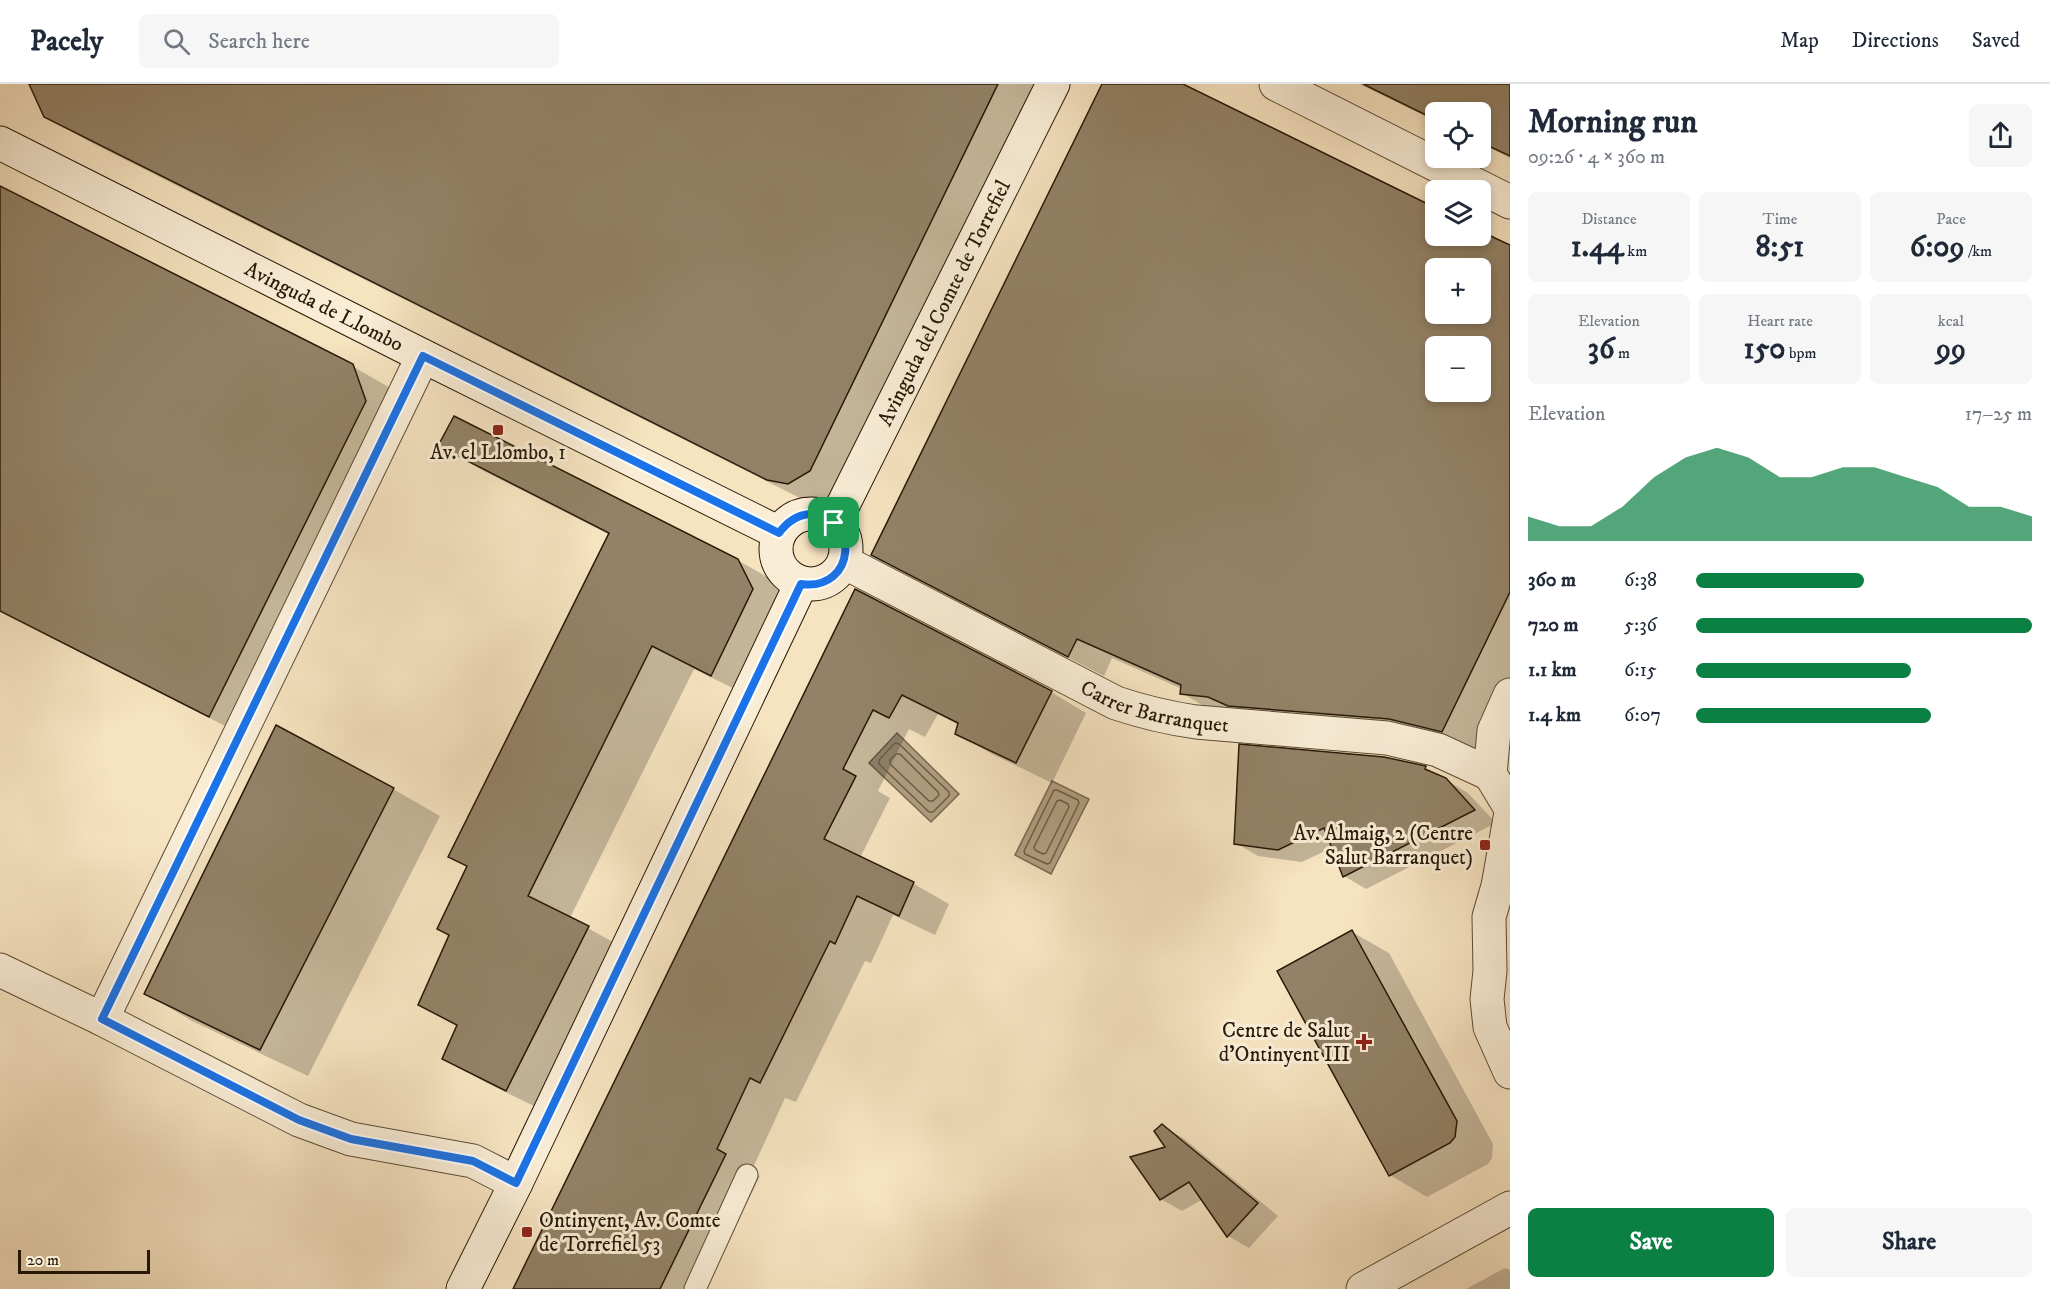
<!DOCTYPE html>
<meta charset="utf-8">
<style>
:root{--surface:#fff;--page:#f6f6f7;--text:#1f2937;--muted:#747a83;--line:#e0e1e3;--accent:#0b8043}
body{margin:0;font-family:"IM FELL DW Pica",serif;background:var(--page);color:var(--text);height:100vh;display:flex;flex-direction:column;font-size:22px;white-space:nowrap}
*{box-sizing:border-box;margin:0}
p{font-size:20px;color:var(--muted)}
.icon{flex:none;width:33px;height:33px;fill:none;stroke:currentColor;stroke-width:2;stroke-linecap:round;stroke-linejoin:round}
.map{position:relative;flex:1;overflow:hidden}
.sheet{display:flex;flex-direction:column;background:var(--surface);width:540px}
.sheet>*{flex:none}
.fabs{position:absolute;left:1425px;top:18px;display:grid;gap:12px}
.fabs a{display:grid;place-items:center;width:66px;height:66px;border-radius:9px;background:var(--surface);box-shadow:0 3px 9px #0003;font-size:30px}
.scale{position:absolute;left:18px;bottom:15px;width:132px;box-sizing:border-box;padding-left:6px;border:3px solid #281907;border-top:0;font-size:16px;line-height:21px;white-space:nowrap;color:#281907;-webkit-text-stroke:4px #f9edd6;paint-order:stroke}
.pin{position:absolute;display:grid;place-items:center;width:51px;height:51px;color:#fff;margin:-26px;border-radius:12px;box-shadow:0 3px 9px #0006}
.round{display:grid;place-items:center;flex:none;width:63px;height:63px;border-radius:9px;background:var(--page)}
.headline{display:flex;align-items:center;justify-content:space-between;height:102px;padding:0 18px}
h1{font-size:33px;font-weight:700;line-height:45px}
.figures{display:grid;grid-template-columns:repeat(3,1fr);gap:9px;height:102px;padding:6px 18px}
.figures div{display:grid;align-content:center;border-radius:9px;background:var(--page);text-align:center}
.figures b{font-size:30px;font-weight:700}
.figures small{font-size:16px;font-weight:400}
.figures p{font-size:16px}
.chart{height:168px;padding:12px 18px}
.chart p{display:flex;justify-content:space-between}
.chart svg{width:100%;height:108px;margin-top:6px;fill:var(--accent);opacity:.7}
.button{display:flex;gap:12px;margin-top:auto;padding:12px 18px}
.button a{flex:1;height:69px;border-radius:9px;background:var(--accent);color:#fff;font-size:24px;font-weight:700;line-height:69px;text-align:center}
.button a+a{background:var(--page);color:var(--text)}
ul{padding:0 18px;list-style:none;font-size:20px}
li{display:grid;grid-template-columns:96px 72px 1fr;align-items:center;height:45px}
li i{height:15px;border-radius:8px;background:var(--accent)}
header{display:flex;align-items:center;gap:36px;box-sizing:border-box;height:84px;padding:0 30px;background:var(--surface);border-bottom:2px solid var(--line)}
header strong{font-size:28px}
nav{display:flex;gap:33px;margin-inline-start:auto;font-size:21px}
.search{width:420px;height:54px;background:var(--page);display:flex;align-items:center;gap:15px;box-sizing:border-box;padding:0 21px;border-radius:9px;color:var(--muted);font-size:22px}
main{display:flex;flex:1;min-height:0}
.map>svg:first-child{display:block}
</style>
<header>
<strong>Pacely</strong>
<div class="search"><svg class="icon" aria-label="search" viewBox="0 0 24 24"><circle cx="10" cy="10" r="6"/><path d="M15 15l6 6"/></svg>Search here</div>
<nav><a>Map</a><a>Directions</a><a>Saved</a></nav>
</header>
<main>
<div class="map">
<svg width="1510" height="1205" viewBox="0 0 1510 1205">
<rect width="100%" height="100%" fill="#f6e3c0"/>
<filter id="stains"><feTurbulence type="fractalNoise" baseFrequency=".00333" numOctaves="4"/><feColorMatrix values="0 0 0 0 .2 0 0 0 0 .09 0 0 0 0 .02 0 0 0 .5 -.17"/></filter>
<radialGradient id="worn" r=".72"><stop offset=".6" stop-color="#630" stop-opacity="0"/><stop offset="1" stop-color="#630" stop-opacity=".3"/></radialGradient>
<g fill="#b09e81" stroke="#7a6950" stroke-width="1.5">
<path d="M 897,649 L 959,710 L 931,738 L 869,679 Z"/>
<path d="M 1052,697 L 1089,715 L 1051,790 L 1015,771 Z"/>
</g>
<g fill="#0003" fill-rule="evenodd">
<path d="M 31,0 L 1056,0 L 835,426 L 814,421 L 92,59 L 45,32 Z"/>
<path d="M 1103,0 L 1180,0 L 1436,152 L 1480,152 L 1480,148 L 1510,162 L 1510,601 L 1478,667 L 1217,630 L 1182,609 L 1182,605 L 1112,574 L 1104,592 L 908,491 L 873,470 ZM 1436,184 L 1480,184 L 1480,230 L 1436,230 ZM 1436,262 L 1480,262 L 1480,308 L 1436,308 Z"/>
<path d="M 1359,0 L 1510,0 L 1510,74 L 1480,59 L 1480,28 L 1436,28 L 1436,37 Z"/>
<path d="M 0,109 L 352,282 L 392,305 L 249,654 L 0,528 Z"/>
<path d="M 440,362 L 737,476 L 780,500 L 794,530 L 753,614 L 694,585 L 570,834 L 629,867 L 548,1029 L 485,998 L 443,974 L 458,943 L 420,921 L 451,851 L 468,783 L 450,772 L 610,451 L 482,386 Z"/>
<path d="M 855,507 L 1051,608 L 1086,629 L 1052,699 L 992,670 L 956,649 L 959,641 L 938,630 L 925,653 L 909,645 L 878,707 L 890,714 L 860,774 L 914,800 L 949,820 L 935,851 L 893,831 L 871,879 L 865,877 L 796,1018 L 785,1014 L 752,1086 L 760,1092 L 704,1205 L 514,1205 Z"/>
<path d="M 1384,674 L 1425,684 L 1468,709 L 1496,739 L 1366,805 L 1344,792 L 1333,763 L 1302,778 L 1258,772 L 1236,759 Z"/>
<path d="M 393,705 L 440,732 L 308,992 L 192,937 L 146,910 Z"/>
<path d="M 1352,848 L 1389,869 L 1493,1060 L 1492,1074 L 1488,1080 L 1427,1113 L 1390,1091 Z"/>
<path d="M 1162,1042 L 1183,1054 L 1278,1132 L 1249,1164 L 1228,1152 L 1203,1115 L 1182,1127 L 1161,1115 L 1168,1064 Z"/>
<path d="M 1505,1184 L 1510,1186 L 1510,1205 L 1466,1205 Z"/>
</g>
<g fill="none" stroke-linecap="round" stroke-linejoin="round">
<g stroke="#6c5c44" stroke-width="1.5">
<path d="M 895,659 L 899,660 L 949,708 L 949,712 L 933,728 L 929,728 L 879,680 L 879,676 Z"/>
<path d="M 896,670 L 900,670 L 938,708 L 939,711 L 933,717 L 929,717 L 890,680 L 890,676 Z"/>
<path d="M 1054,706 L 1057,706 L 1078,716 L 1079,719 L 1050,779 L 1047,780 L 1025,770 L 1024,767 Z"/>
<path d="M 1060,716 L 1068,720 L 1069,723 L 1046,769 L 1043,770 L 1035,766 L 1034,763 L 1057,717 Z"/>
</g>
</g>
<g fill="#938267" stroke="#281907" stroke-width="1.5" fill-rule="evenodd">
<path d="M 29,0 L 998,0 L 810,387 L 788,400 L 767,396 L 44,33 Z"/>
<path d="M 1102,0 L 1183,0 L 1436,124 L 1436,152 L 1480,152 L 1480,147 L 1510,161 L 1510,508 L 1442,648 L 1389,635 L 1228,622 L 1208,613 L 1180,610 L 1181,601 L 1077,555 L 1068,573 L 871,471 ZM 1436,184 L 1480,184 L 1480,230 L 1436,230 ZM 1436,262 L 1480,262 L 1480,308 L 1436,308 Z"/>
<path d="M 1363,0 L 1510,0 L 1510,72 L 1480,58 L 1480,28 L 1436,28 L 1436,36 Z"/>
<path d="M 0,102 L 353,280 L 366,317 L 209,633 L 0,527 Z"/>
<path d="M 454,332 L 738,475 L 753,505 L 711,592 L 652,562 L 528,812 L 589,842 L 506,1007 L 442,975 L 457,941 L 418,921 L 449,851 L 437,845 L 467,782 L 448,773 L 609,449 L 438,362 Z"/>
<path d="M 855,505 L 1052,607 L 1016,679 L 955,650 L 958,639 L 902,611 L 889,634 L 873,626 L 843,685 L 856,692 L 824,755 L 914,798 L 899,832 L 857,812 L 835,860 L 830,857 L 760,999 L 750,994 L 717,1065 L 726,1070 L 660,1205 L 513,1205 Z"/>
<path d="M 276,641 L 394,704 L 260,966 L 144,910 Z"/>
<path d="M 1239,660 L 1384,673 L 1426,682 L 1425,685 L 1446,694 L 1475,726 L 1343,793 L 1324,744 L 1278,766 L 1234,760 Z"/>
<path d="M 1352,846 L 1457,1037 L 1455,1053 L 1450,1059 L 1389,1092 L 1277,887 Z"/>
<path d="M 1162,1040 L 1258,1119 L 1227,1153 L 1189,1098 L 1160,1116 L 1130,1073 L 1165,1063 L 1154,1047 Z"/>
</g>
<g fill="none" stroke-linecap="round" stroke-linejoin="round">
<defs>
<path id="lane" d="M 695,1205 L 747,1091"/>
<g id="street">
<path d="M 1276,0 L 1510,118"/>
<path id="s1" d="M 844,478 L 1116,619 C 1143,628 1168,634 1196,638 L 1387,654 L 1438,666 L 1490,690"/>
<path d="M 1510,611 L 1494,647 L 1490,690 L 1510,723"/>
<path d="M 1510,734 L 1498,802 L 1489,833 L 1490,887 L 1487,915 L 1490,943 L 1510,988"/>
<path d="M 0,886 L 102,935 L 299,1036 L 351,1055 L 473,1077 L 516,1099"/>
<path d="M 102,935 L 423,272"/>
<path d="M 1363,1205 L 1510,1124"/>
</g>
<g id="secondary">
<path id="s2" d="M 0,59 L 423,272 L 779,449"/>
<circle cx="811" cy="465" r="35"/>
<path id="s3" d="M 834,439 L 1053,0"/>
<path d="M 463,1205 L 516,1099 L 801,500"/>
</g>
</defs>
<use href="#lane" stroke="#5c4c35" stroke-width="23"/>
<use href="#street" stroke="#5c4c35" stroke-width="35"/>
<use href="#secondary" stroke="#281907" stroke-width="35"/>
<use href="#lane" stroke="#f9edd6" stroke-width="21"/>
<use href="#street" stroke="#f9edd6" stroke-width="33"/>
<use href="#secondary" stroke="#f9edd6" stroke-width="33"/>
</g>
<g fill="none" stroke-linecap="round" stroke-linejoin="round">
<defs>
<path id="route" d="M 423,272 L 779,449 C 787,438 796,431 810,430 C 860,429 857,508 801,500 L 516,1099 L 473,1077 L 351,1055 L 299,1036 L 102,935 Z"/>
</defs>
<use href="#route" stroke="#fff" stroke-width="12"/>
<use href="#route" stroke="#1a73e8" stroke-width="8"/>
</g>
<g fill="#8f2418" stroke="#f9edd6" stroke-width="2">
<rect x="492" y="340" width="12" height="12" rx="3"/>
<rect x="1479" y="755" width="12" height="12" rx="3"/>
<path d="M1361 949h6v6h6v6h-6v6h-6v-6h-6v-6h6z"/>
<rect x="521" y="1142" width="12" height="12" rx="3"/>
</g>
<g text-anchor="middle" stroke-width="6" stroke-linejoin="round" paint-order="stroke">
<g font-size="21" fill="#281907" stroke="#f9edd6">
<text dy="7" stroke="none"><textPath href="#s3" startOffset="246">Avinguda del Comte de Torrefiel</textPath></text>
<text dy="7" stroke="none"><textPath href="#s2" startOffset="363">Avinguda de Llombo</textPath></text>
<text dy="7" stroke="none"><textPath href="#s1" startOffset="345">Carrer Barranquet</textPath></text>
</g>
<g font-size="21" fill="#281907" stroke="#f9edd6" text-anchor="end">
<text x="498" y="375" text-anchor="middle">Av. el Llombo, 1</text>
<text x="1473" y="756">Av. Almaig, 2 (Centre<tspan x="1473" dy="24">Salut Barranquet)</tspan></text>
<text x="1350" y="953">Centre de Salut<tspan x="1350" dy="24">d'Ontinyent III</tspan></text>
<text x="539" y="1143" text-anchor="start">Ontinyent, Av. Comte<tspan x="539" dy="24">de Torrefiel 53</tspan></text>
</g>
</g>
<rect width="100%" height="100%" filter="url(#stains)"/>
<rect width="100%" height="100%" fill="url(#worn)"/>
</svg>
<div class="fabs">
<a><svg class="icon" aria-label="locate" viewBox="0 0 24 24"><circle cx="12" cy="12" r="6"/><path d="M12 2v4M12 18v4M2 12h4M18 12h4"/></svg></a>
<a><svg class="icon" aria-label="layers" viewBox="0 0 24 24"><path d="M12 4l9 5-9 5-9-5zM3 14l9 5 9-5"/></svg></a>
<a>+</a>
<a>−</a>
</div>
<div class="scale">20 m</div>
<div class="pin" style="left:834px;top:439px;background:#1e9e55"><svg class="icon" aria-label="arrive" viewBox="0 0 24 24"><path d="M6 21V4h12l-3 4 3 4H6"/></svg></div>
</div>
<section class="sheet">
<div class="headline"><div><h1>Morning run</h1><p>09:26 · 4 × 360 m</p></div><a class="round"><svg class="icon" aria-label="share" viewBox="0 0 24 24"><path d="M12 15V3M7 8l5-5 5 5M5 13v7h14v-7"/></svg></a></div>
<div class="figures">
<div><p>Distance</p><b>1.44<small> km</small></b></div>
<div><p>Time</p><b>8:51</b></div>
<div><p>Pace</p><b>6:09<small> /km</small></b></div>
</div>
<div class="figures">
<div><p>Elevation</p><b>36<small> m</small></b></div>
<div><p>Heart rate</p><b>150<small> bpm</small></b></div>
<div><p>kcal</p><b>99</b></div>
</div>
<div class="chart"><p><span>Elevation</span>17–25 m</p>
<svg viewBox="0 0 160 44" preserveAspectRatio="none"><path d="M0 44V34L10 38L20 38L30 30L40 18L50 10L60 6L70 10L80 18L90 18L100 14L110 14L120 18L130 22L140 30L150 30L160 34V44z"/></svg>
</div>
<ul>
<li><b>360 m</b>6:38<i style="width:50%"></i></li>
<li><b>720 m</b>5:36<i style="width:100%"></i></li>
<li><b>1.1 km</b>6:15<i style="width:64%"></i></li>
<li><b>1.4 km</b>6:07<i style="width:70%"></i></li>
</ul>
<div class="button"><a>Save</a><a>Share</a></div>
</section>
</main>
